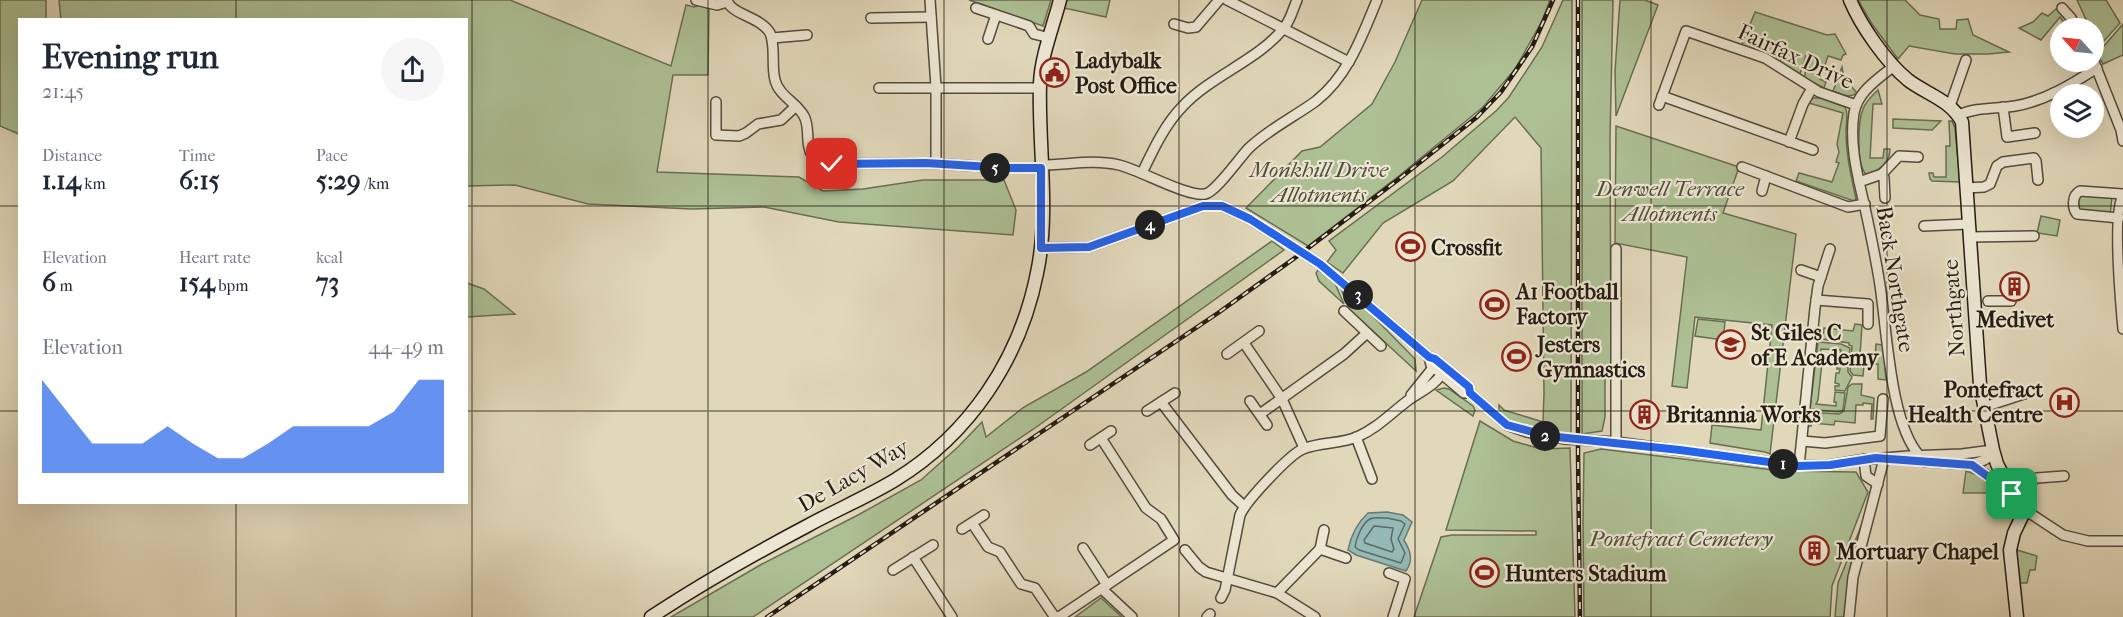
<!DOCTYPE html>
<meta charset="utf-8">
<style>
:root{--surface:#fff;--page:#f6f6f7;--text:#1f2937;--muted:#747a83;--accent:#2563eb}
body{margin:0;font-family:"IM FELL French Canon",serif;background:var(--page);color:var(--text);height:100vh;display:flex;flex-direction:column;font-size:22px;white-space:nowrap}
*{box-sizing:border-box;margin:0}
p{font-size:20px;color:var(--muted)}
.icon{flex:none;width:33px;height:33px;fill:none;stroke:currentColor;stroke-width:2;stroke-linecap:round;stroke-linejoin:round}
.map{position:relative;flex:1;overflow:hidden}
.drawer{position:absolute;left:18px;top:18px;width:450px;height:486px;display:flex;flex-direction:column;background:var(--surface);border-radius:0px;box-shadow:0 6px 24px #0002}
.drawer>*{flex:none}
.needle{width:39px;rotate:297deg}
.controls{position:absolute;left:2050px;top:18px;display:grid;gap:12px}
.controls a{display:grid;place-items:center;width:54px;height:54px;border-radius:50%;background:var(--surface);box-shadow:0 6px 24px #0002;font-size:30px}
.pin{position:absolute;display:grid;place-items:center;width:51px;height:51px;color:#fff;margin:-26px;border-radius:12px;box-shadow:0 3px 9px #0006}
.km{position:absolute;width:30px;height:30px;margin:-15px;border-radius:50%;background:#222;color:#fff;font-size:16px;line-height:30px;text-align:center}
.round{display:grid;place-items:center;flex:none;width:63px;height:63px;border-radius:32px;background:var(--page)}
.headline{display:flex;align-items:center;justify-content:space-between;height:102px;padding:0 24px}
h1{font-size:33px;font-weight:700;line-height:45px}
.stats{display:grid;grid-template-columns:repeat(3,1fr);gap:9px;height:102px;padding:6px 24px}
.stats div{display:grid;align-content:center}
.stats b{font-size:26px;font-weight:700}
.stats small{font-size:16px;font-weight:400}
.stats p{font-size:16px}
.chart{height:168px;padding:12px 24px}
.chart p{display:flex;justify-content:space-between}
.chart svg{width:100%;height:108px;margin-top:6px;fill:var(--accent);opacity:.7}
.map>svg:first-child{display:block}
</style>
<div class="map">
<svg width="2123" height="617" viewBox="0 0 2123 617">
<rect width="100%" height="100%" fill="#e1d8ba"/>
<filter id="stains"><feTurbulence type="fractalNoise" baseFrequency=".00333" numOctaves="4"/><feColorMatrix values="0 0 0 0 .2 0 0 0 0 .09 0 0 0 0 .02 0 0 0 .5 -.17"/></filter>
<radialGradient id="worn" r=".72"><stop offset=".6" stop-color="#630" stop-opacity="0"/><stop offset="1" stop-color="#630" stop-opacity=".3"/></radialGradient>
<g fill="#adc094" stroke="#696e53" stroke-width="1.5">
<path d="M 0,0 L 46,0 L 46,19 L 20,20 L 19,134 L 0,126 Z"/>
<path d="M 59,0 L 510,0 L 671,66 L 686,5 L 694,7 L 700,5 L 709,9 L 708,75 L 673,75 L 657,172 L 799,177 L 823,191 L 863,189 L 923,180 L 1004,180 L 1016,210 L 1013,235 L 839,222 L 764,207 L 691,209 L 588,204 L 515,185 L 467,186 L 466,20 L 61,20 Z"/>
<path d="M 969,0 L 1051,0 L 1043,26 Z"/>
<path d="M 1067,0 L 1110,0 L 1106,17 L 1064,8 Z"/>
<path d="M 1422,0 L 1550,0 L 1542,21 L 1515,69 L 1483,107 L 1400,175 L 1308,246 L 1246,208 L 1302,151 L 1320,147 L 1372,104 L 1395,62 Z"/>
<path d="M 1563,0 L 1572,0 L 1571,435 C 1548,434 1518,428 1499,415 L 1499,405 L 1504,410 L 1543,422 L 1544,393 L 1541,148 L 1515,117 L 1453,181 L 1383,223 L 1343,273 L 1327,262 L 1336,250 L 1329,241 L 1442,157 L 1497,110 L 1509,97 L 1542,47 Z"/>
<path d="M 1582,0 L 1613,0 L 1610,138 L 1611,364 L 1611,371 L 1605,372 L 1605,417 L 1602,431 L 1582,434 Z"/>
<path d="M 1620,0 L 1645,0 L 1658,5 L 1616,116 L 1615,71 Z"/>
<path d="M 1858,0 L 1905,0 L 1920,15 L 1939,19 L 1940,29 L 1956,29 L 1957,20 L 1968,19 L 1973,35 L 2009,52 L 1988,54 L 1955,54 L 1909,46 L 1898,59 L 1872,24 Z"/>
<path d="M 2077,0 L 2106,0 L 2120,23 L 2094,52 L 2094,28 L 2090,28 Z"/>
<path d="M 2056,9 L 2068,17 L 2073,28 L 2067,28 L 2060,17 L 2041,40 L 2019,28 L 2033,22 L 2042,13 L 2048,16 Z"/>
<path d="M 1755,12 L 1827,35 L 1835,34 L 1846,54 L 1843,55 L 1841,60 L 1828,56 L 1820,79 L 1826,82 L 1824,88 L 1804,78 L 1806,70 L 1811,72 L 1812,69 L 1808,67 L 1812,53 L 1807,52 L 1800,74 L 1780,62 L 1785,45 L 1782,44 L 1776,59 L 1741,47 Z"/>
<path d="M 2123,24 L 2123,55 L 2103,64 L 2097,54 Z"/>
<path d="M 1842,67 L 1844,78 L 1857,93 C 1849,99 1842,94 1833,91 Z"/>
<path d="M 1878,90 L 1882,104 L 1873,104 L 1870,158 L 1883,158 L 1884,149 L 1890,149 C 1890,162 1879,172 1866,174 C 1856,165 1858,121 1863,109 C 1866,101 1872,96 1878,90 Z"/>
<path d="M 1812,98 L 1821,98 L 1845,107 C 1849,114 1846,123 1846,131 C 1846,154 1851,176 1856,199 L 1854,201 L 1796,181 L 1799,173 L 1832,182 L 1839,163 L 1836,162 L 1839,152 L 1837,144 L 1843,113 L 1809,103 Z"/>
<path d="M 1893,119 L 1941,121 L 1932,130 L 1893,128 Z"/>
<path d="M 1949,121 L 1952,121 L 1955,128 L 1960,182 L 1932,181 L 1930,179 L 1929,173 L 1933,173 L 1934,177 L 1946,177 L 1946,146 L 1950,146 Z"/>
<path d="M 1616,126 L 1739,167 L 1723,213 L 1796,234 L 1770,454 L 1765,452 L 1710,443 L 1712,425 L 1761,430 L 1772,325 L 1695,317 L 1687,388 L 1672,386 L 1687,257 L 1615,243 Z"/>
<path d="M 2083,194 L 2112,197 L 2110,216 L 2079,211 L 2078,198 Z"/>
<path d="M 2041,216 L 2060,220 L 2057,236 L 2037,233 Z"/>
<path d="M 1272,241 L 1284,250 L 1035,428 L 753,617 L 671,617 L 762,564 L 858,515 L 921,480 L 958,447 L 982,422 L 986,437 L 1024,407 L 1086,372 Z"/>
<path d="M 1318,270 L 1334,281 L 1344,304 L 1319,281 L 1316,273 Z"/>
<path d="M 467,283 L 484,289 L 515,314 L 467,317 Z"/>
<path d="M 1339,284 L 1363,306 L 1415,359 L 1416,371 L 1349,309 Z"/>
<path d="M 1698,319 L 1725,322 L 1723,340 L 1695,336 Z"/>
<path d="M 1855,324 L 1862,325 L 1860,356 L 1875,358 L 1876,344 L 1883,345 L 1886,380 L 1878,379 L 1878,364 L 1864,365 L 1863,376 L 1853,375 L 1850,371 L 1852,346 L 1849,345 L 1849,343 L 1822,339 L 1824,328 L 1853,331 Z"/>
<path d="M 1818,342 L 1841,344 L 1850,348 L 1848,365 L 1837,363 L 1841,350 L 1821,349 L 1821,353 L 1823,353 L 1818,400 L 1816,404 L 1836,406 L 1836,402 L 1834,402 L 1835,392 L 1845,393 L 1843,410 L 1838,412 L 1810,409 Z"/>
<path d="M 1837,365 L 1848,366 L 1848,372 L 1852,377 L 1845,391 L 1835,390 L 1835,386 L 1839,386 L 1839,384 L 1835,383 L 1836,373 L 1839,373 L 1840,369 L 1837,369 Z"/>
<path d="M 1852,384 L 1862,384 L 1861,395 L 1874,398 L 1873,419 L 1871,419 L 1872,404 L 1863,403 L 1863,405 L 1856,405 L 1855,423 L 1835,421 L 1834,425 L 1812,423 L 1811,426 L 1807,426 L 1809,412 L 1839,414 L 1844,411 L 1848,387 Z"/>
<path d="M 1444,388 L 1449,389 L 1473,406 L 1475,410 L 1473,416 L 1436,390 Z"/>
<path d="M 1480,421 L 1513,441 L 1541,449 L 1570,448 L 1575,617 L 1414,617 L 1441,537 L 1452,535 L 1536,535 L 1536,531 L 1446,530 Z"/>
<path d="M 1601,449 L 1782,471 L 1856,472 L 1868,492 L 1832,586 L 1830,617 L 1584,617 L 1583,524 L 1584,453 Z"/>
<path d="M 1966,471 L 1980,476 L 1997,493 L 1963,493 Z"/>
<path d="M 1864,519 L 1851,563 L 1844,617 L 1835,617 L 1838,583 Z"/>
<path d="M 2017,550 L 2037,556 L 2035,570 L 2030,570 L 2027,583 L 2019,583 L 2015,568 Z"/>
<path d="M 1101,598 L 1122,617 L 1075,617 Z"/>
</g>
<path fill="#95b9b5" stroke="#687a74" stroke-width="1.5" d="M 1387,512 L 1403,515 L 1412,522 L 1404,540 C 1410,550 1414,560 1406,571 L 1356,555 L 1348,550 C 1351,535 1357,523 1368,513 Z"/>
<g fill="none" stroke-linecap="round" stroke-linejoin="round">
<g stroke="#5d6a64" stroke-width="1.5">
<path d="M 1387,518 L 1401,521 L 1405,524 L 1398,539 L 1405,553 L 1401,563 L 1359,550 L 1355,547 C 1356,539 1362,523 1370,519 C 1374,517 1382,518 1387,518 Z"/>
<path d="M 1374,526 L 1393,528 L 1391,539 L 1394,549 L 1392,552 L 1365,543 L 1364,540 Z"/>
</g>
<defs>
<g id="street">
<path d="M 696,0 L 717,5 L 727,2"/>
<path d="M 727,0 C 731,15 760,16 770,33 C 776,47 771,65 775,80 C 779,96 796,102 804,116 C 811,129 804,144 813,157 L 832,164 L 926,163 L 1007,168 L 1041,168"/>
<path d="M 930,0 L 936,87 L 936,163"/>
<path d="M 1227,0 L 1349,62"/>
<path d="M 976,8 L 1029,26 L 1034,34 L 1050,38"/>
<path d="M 2062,8 L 2071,18 L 2076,28"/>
<path d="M 871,18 L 931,17"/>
<path d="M 1174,24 L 1188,28 L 1196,27 L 1219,0"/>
<path d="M 772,38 L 807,35"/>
<path d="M 988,39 L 996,15"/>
<path d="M 2094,62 L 2121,130 L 2123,141"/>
<path d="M 1894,66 C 1878,79 1858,91 1854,113 C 1849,145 1858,177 1865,208 C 1870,231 1875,255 1879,279 C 1887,325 1889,421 1919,455"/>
<path d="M 879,88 L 1040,88"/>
<path d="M 2054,93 L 2061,103"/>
<path d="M 1662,96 L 1813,150"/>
<path d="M 716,102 L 716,135 L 739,136 L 746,133 L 758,124 L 781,120 L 796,106"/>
<path d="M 1659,105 L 1686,31 L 1765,58 L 1819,92 L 1856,105"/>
<path d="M 1950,106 L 1966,60"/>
<path d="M 2003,107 L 2007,137 L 2035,133"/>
<path d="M 1959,115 C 1976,107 1996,109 2015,106 C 2045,101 2072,84 2097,68"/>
<path d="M 1789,142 L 1803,104 L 1812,88"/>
<path d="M 1041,165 C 1067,165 1093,159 1119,165 C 1140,170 1187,197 1205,194 C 1216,192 1240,157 1249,148 C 1269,129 1294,117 1316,101 C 1348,76 1362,36 1377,0"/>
<path d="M 1742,167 L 1848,207 L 1865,204"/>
<path d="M 1142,173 C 1153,150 1165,124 1183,106 C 1211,76 1258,60 1283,29 C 1290,22 1293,9 1297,0"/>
<path d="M 1882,174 L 1884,178 L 1885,198"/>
<path d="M 1859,182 L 1882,174 L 1899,156 L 1918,157"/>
<path d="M 1966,188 L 1984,187 L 1990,184 L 1997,166 L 2003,162 L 2034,158 L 2036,161 L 2038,180"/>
<path d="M 1762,191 L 1766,176"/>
<path d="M 2123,196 C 2112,210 2121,307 2123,329"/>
<path d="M 2119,218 L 2077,214 C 2072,208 2072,195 2080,191 L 2123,194"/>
<path d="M 1924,226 L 1968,224"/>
<path d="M 1969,237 L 2034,236"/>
<path d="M 1041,248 L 1089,247 L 1203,206 L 1222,206 L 1250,219 L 1320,264 L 1429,357 L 1435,359 L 1469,387 L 1470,393"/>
<path d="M 1801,270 L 1821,277"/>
<path d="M 1816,300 L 1868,304 L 1868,324"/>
<path d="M 1988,301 L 2011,301"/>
<path d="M 1344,311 L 1381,346"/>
<path d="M 1244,343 L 1282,399 L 1304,448"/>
<path d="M 1227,354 L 1259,331"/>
<path d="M 1429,357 L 1431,365 L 1464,393 L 1470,393 L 1507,425 L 1527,432 L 1565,439 L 1616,442 L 1799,466 L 1830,465 L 1860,460 L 1908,456 L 1962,454 L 1993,450"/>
<path d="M 1411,395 L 1436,364"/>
<path d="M 1250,401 L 1267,425"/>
<path d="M 1161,402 L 1232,495 L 1244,506"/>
<path d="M 1984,407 L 2033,391"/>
<path d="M 1147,411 L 1175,393"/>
<path d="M 1260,414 L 1344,354 L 1367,333"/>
<path d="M 1356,437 L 1372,479"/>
<path d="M 1802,441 L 1825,443 L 1880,436 L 1883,399"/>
<path d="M 1616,442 L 1616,249"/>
<path d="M 1090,445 L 1111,431"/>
<path d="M 1864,459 L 1866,476 L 1878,484"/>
<path d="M 1925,462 C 1949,461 1975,472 1994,453"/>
<path d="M 1972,465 L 2012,493"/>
<path d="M 1799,466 L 1815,308 L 1818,286 L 1830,249"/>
<path d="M 2010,490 L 2037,478 L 2064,476"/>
<path d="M 2025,510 L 2063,535 L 2088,541 L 2123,541"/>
<path d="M 972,523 L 988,547 L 1000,552 L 1021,584 L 1035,588 L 1054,616 L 1059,617 L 1174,540 L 1161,519 L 1146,508 L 1101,438"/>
<path d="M 962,529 L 984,515"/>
<path d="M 1083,548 L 1107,585"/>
<path d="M 1320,549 L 1324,530"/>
<path d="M 1185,550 L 1199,567 L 1206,572 L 1277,593 L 1315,617"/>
<path d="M 913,557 L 952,617"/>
<path d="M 893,570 L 933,545"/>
<path d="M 1389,573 L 1405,579 L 1393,617"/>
<path d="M 1102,589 L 1132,617"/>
<path d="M 1277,593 L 1320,549 L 1346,558"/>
<path d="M 1221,598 L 1225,590 L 1240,515 C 1246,501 1290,454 1303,449 C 1320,442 1341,444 1357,437 C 1378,428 1392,412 1410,399 C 1422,391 1439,383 1444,369"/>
<path d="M 1207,617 L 1210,614"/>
<path d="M 1849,617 L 1853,577 L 1884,459"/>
</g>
<g id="secondary">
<path d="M 1850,0 C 1861,26 1886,62 1908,80 C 1926,94 1951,100 1962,122 L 1980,385 L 1993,450 L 1997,464 L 2012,493 L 2025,510 L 2014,533 L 2010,550 L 2017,617"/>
<path d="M 651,617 C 701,584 754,554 807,526 C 836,510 867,497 895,480 C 970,434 1020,359 1037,273 C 1050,212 1038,146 1040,84 C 1041,56 1053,27 1060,0"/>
</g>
</defs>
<use href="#street" stroke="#544b3c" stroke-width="12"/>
<use href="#secondary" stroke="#251c12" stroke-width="15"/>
<use href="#street" stroke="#ece6d2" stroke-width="9"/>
<use href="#secondary" stroke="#ece6d2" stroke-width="12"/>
<defs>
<g id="rail">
<path d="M 1578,0 L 1578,454 L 1580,617"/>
<path d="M 767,617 L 1218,313 L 1299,255 L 1399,179 L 1477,117 L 1501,92 L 1532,47 L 1553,0"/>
</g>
</defs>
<use href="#rail" stroke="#251c12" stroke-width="4.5"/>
<use href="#rail" stroke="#ece6d2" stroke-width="2" stroke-dasharray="7" stroke-linecap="butt"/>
</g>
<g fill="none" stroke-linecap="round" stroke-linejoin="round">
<defs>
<path id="route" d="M 832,164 L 926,163 L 1007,168 L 1041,168 L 1041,248 L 1089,247 L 1203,206 L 1222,206 L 1250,219 L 1320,264 L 1429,357 L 1435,359 L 1469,387 L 1470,393 L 1507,425 L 1548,436 L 1680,450 L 1799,466 L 1830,465 L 1876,458 L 1972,465 L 2012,494"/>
</defs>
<use href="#route" stroke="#fff" stroke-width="12"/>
<use href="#route" stroke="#2563eb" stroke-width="8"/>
</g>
<path fill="none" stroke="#251c12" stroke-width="1.5" stroke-opacity="0.55" d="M 236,0 L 236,20M 472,0 L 472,617M 708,0 L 708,617M 944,0 L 944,617M 1179,0 L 1179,617M 1415,0 L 1415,617M 1651,0 L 1651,617M 1887,0 L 1887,617M 0,206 L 20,206M 466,206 L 2123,206M 0,411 L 20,411M 466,411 L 2123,411M 236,502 L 236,617"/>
<defs>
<symbol id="civic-ring" viewBox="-11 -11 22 22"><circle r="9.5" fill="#ece6d2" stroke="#8f2418" stroke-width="1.5"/><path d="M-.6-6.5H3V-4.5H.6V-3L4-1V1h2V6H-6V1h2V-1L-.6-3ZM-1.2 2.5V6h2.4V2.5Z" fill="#8f2418"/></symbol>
<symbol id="stadium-ring" viewBox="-11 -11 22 22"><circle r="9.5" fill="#ece6d2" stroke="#8f2418" stroke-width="1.5"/><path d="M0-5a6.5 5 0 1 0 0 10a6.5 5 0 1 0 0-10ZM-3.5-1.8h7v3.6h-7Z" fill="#8f2418"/></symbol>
<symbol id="building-ring" viewBox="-11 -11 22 22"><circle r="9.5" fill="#ece6d2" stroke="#8f2418" stroke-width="1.5"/><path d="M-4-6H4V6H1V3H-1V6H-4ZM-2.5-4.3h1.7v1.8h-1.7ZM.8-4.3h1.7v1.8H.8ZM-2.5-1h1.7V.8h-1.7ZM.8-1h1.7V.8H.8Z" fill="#8f2418"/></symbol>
<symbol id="school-ring" viewBox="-11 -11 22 22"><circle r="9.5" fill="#ece6d2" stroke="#8f2418" stroke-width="1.5"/><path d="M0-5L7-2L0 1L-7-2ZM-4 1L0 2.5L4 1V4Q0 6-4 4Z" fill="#8f2418"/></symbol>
<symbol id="hospital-ring" viewBox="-11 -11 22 22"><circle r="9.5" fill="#ece6d2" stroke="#8f2418" stroke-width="1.5"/><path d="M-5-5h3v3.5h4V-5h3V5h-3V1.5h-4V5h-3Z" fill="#8f2418"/></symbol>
</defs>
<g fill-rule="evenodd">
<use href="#civic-ring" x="1038" y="56" width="33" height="33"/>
<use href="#stadium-ring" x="1394" y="230" width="33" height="33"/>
<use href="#building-ring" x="1998" y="270" width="33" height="33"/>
<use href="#stadium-ring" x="1478" y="288" width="33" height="33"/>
<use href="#school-ring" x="1714" y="328" width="33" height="33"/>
<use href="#stadium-ring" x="1500" y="340" width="33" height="33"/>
<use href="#hospital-ring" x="2048" y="386" width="33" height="33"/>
<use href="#building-ring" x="1628" y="398" width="33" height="33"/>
<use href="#building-ring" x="1798" y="534" width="33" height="33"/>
<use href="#stadium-ring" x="1468" y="556" width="33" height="33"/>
</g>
<g text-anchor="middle" stroke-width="4.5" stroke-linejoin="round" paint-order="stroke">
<g font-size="22" fill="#251c12" stroke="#ece6d2">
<text transform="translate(1796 56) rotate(25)" y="8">Fairfax Drive</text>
<text transform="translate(1896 279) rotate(81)" y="8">Back Northgate</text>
<text transform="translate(1953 308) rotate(-94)" y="8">Northgate</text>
<text transform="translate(853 475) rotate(-30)" y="8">De Lacy Way</text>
</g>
<g font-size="22" font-weight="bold" fill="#251c12" stroke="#ece6d2" text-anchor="start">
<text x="1075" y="68">Ladybalk<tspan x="1075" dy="25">Post Office</tspan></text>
<text x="1431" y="255">Crossfit</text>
<text x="1516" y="299">A1 Football<tspan x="1516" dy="25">Factory</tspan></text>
<text x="2015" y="327" text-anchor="middle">Medivet</text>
<text x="1751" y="340">St Giles C<tspan x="1751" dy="25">of E Academy</tspan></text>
<text x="1537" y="352">Jesters<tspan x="1537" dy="25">Gymnastics</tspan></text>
<text x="2043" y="397" text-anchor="end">Pontefract<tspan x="2043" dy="25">Health Centre</tspan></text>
<text x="1666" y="422">Britannia Works</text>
<text x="1836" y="559">Mortuary Chapel</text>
<text x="1505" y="581">Hunters Stadium</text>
</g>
<g font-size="22" font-style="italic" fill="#4e4d39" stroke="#ece6d2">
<text x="1319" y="177">Monkhill Drive<tspan x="1319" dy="25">Allotments</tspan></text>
<text x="1670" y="196">Denwell Terrace<tspan x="1670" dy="25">Allotments</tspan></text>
<text x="1681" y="546">Pontefract Cemetery</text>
</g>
</g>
<rect width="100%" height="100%" filter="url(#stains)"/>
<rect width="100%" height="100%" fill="url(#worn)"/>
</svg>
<div class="controls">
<a><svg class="needle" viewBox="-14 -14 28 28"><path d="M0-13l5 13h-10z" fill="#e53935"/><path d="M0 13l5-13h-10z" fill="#747a83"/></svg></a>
<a><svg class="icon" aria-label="layers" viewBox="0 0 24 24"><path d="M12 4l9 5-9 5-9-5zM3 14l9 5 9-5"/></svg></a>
</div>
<div class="pin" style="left:2012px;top:494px;background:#1e9e55"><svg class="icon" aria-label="arrive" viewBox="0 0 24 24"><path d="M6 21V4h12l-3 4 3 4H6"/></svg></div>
<div class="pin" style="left:832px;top:164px;background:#d93025"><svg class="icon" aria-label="check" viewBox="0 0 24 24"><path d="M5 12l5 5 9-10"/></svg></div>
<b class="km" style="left:1783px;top:464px">1</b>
<b class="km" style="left:1545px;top:436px">2</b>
<b class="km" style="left:1358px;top:295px">3</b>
<b class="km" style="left:1150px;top:225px">4</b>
<b class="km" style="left:995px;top:168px">5</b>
<section class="drawer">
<div class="headline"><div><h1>Evening run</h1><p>21:45</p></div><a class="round"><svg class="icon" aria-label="share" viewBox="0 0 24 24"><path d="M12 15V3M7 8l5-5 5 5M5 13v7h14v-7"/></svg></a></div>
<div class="stats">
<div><p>Distance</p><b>1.14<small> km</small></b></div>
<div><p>Time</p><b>6:15</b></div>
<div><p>Pace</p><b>5:29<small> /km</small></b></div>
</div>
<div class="stats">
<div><p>Elevation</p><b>6<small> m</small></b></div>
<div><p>Heart rate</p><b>154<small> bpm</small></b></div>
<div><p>kcal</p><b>73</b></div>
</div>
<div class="chart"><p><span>Elevation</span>44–49 m</p>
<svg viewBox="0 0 160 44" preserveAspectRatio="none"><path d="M0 44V6L10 19L20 32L30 32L40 32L50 25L60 32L70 38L80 38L90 32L100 25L110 25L120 25L130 25L140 19L150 6L160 6V44z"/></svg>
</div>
</section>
</div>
